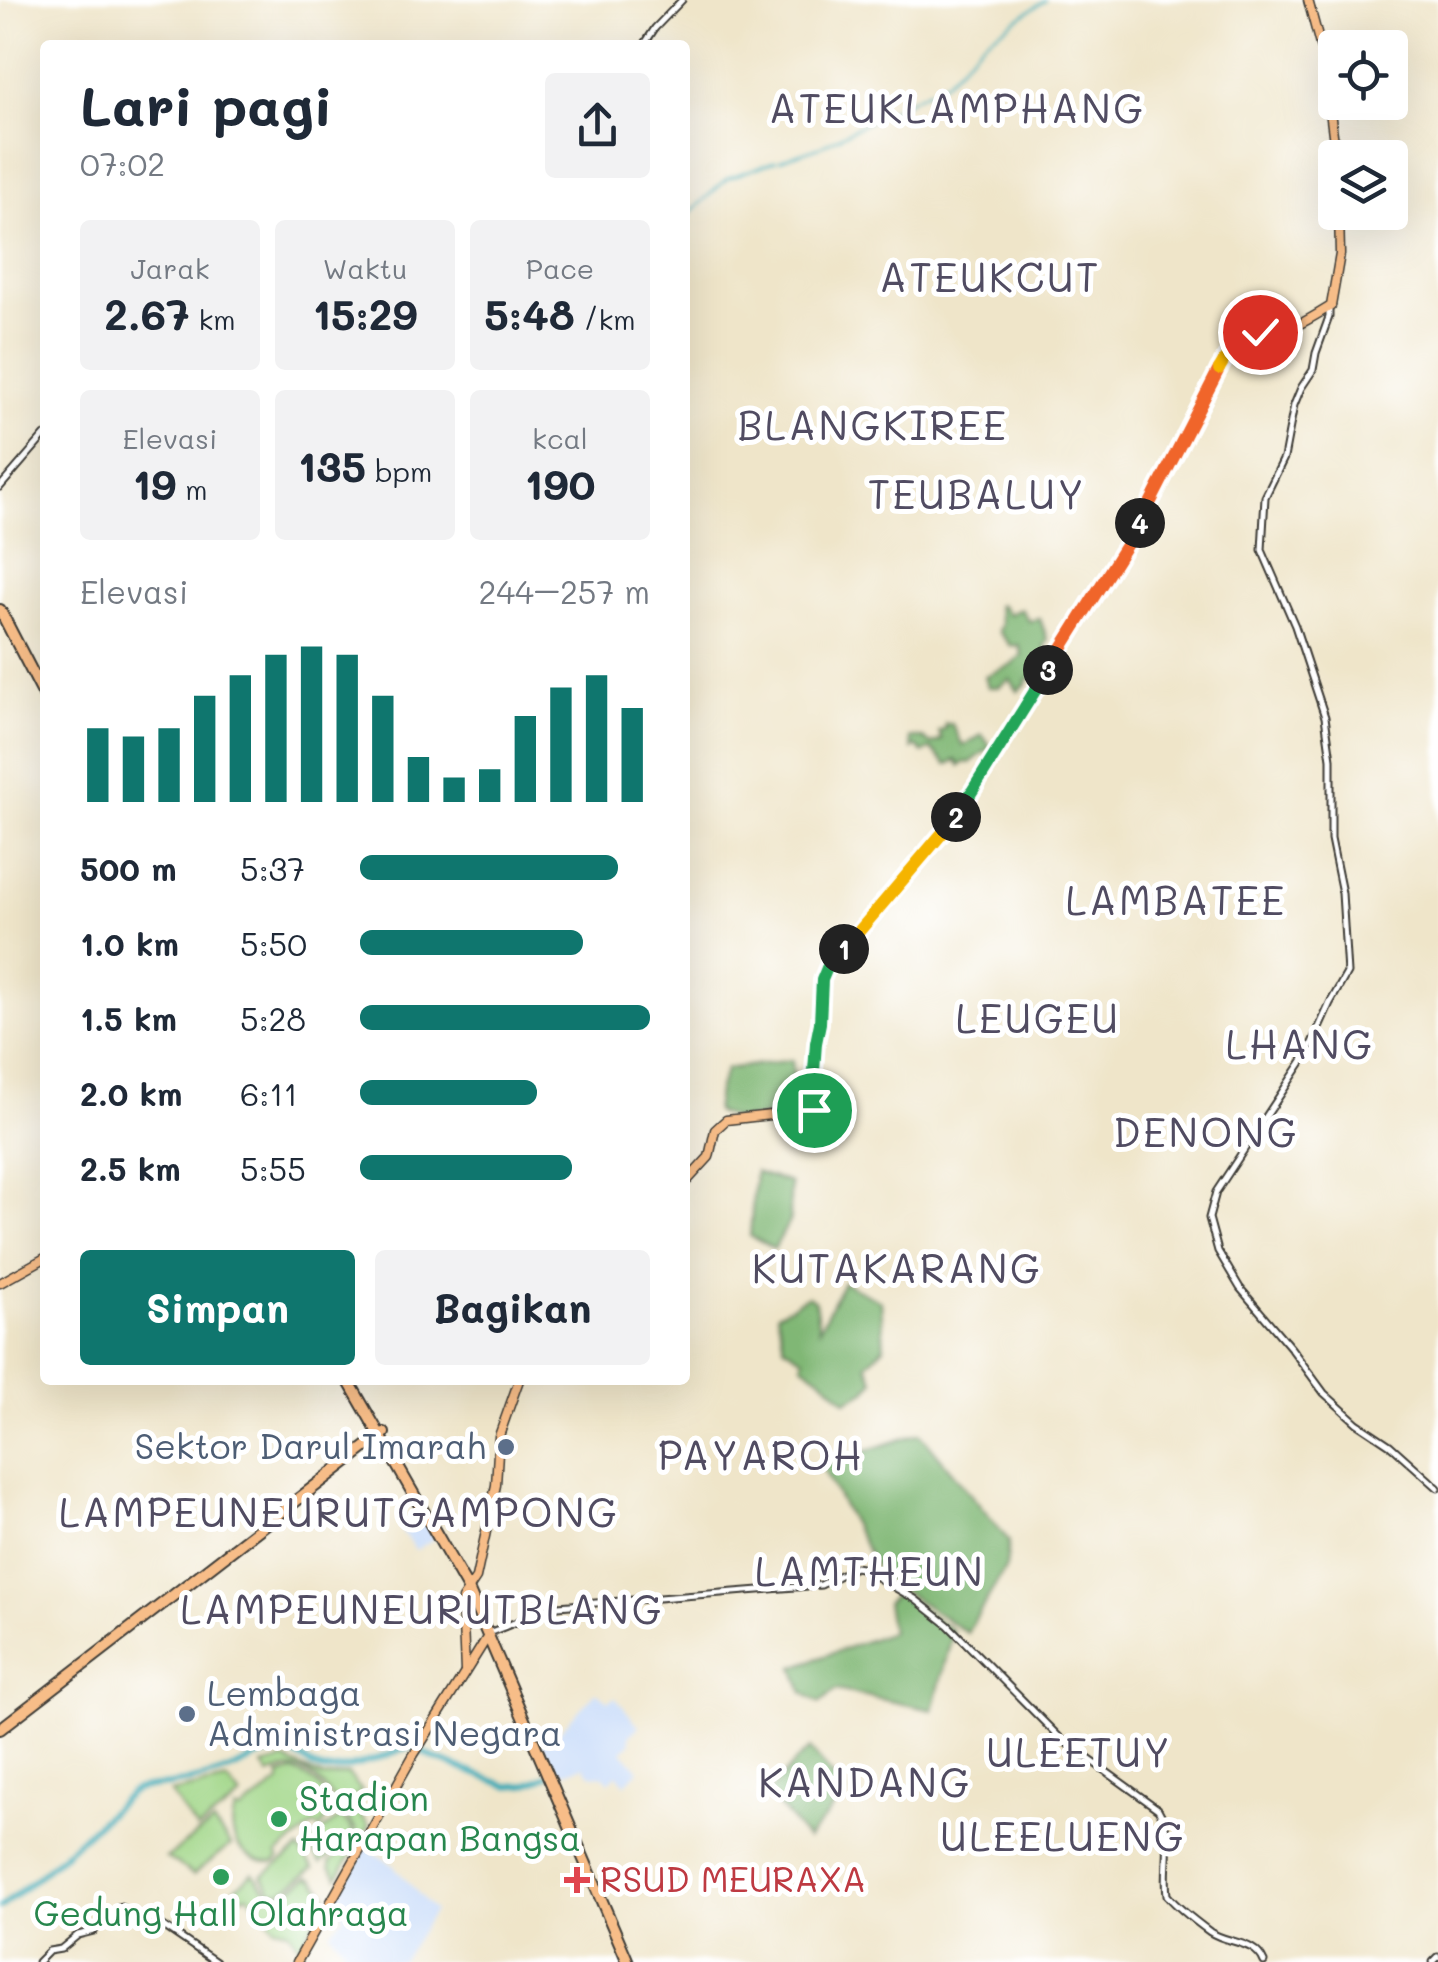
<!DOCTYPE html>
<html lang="id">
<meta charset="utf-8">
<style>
:root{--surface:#fff;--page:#f2f2f3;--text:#1f2937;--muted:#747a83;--accent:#0f766e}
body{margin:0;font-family:Mali,sans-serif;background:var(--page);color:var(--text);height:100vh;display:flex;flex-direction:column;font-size:38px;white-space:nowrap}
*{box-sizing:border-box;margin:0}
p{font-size:32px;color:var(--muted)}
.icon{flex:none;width:55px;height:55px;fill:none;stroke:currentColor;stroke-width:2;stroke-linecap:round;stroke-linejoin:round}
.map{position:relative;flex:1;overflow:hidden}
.panel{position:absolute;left:40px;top:40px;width:650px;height:1345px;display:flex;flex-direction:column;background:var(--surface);border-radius:10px;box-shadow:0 10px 40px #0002}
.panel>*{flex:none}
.buttons{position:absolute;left:1318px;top:30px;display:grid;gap:20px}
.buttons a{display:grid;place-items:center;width:90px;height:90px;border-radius:10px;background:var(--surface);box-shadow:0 10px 40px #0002;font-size:50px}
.pin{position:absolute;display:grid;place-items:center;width:85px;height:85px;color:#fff;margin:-42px;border:5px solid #fff;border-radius:50%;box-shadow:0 2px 10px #0007}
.km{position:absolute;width:50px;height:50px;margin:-25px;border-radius:50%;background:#222;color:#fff;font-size:28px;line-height:50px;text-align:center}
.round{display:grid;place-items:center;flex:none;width:105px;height:105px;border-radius:10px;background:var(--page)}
.headline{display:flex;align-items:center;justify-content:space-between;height:170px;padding:0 40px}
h1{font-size:55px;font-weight:800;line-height:75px}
.figures{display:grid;grid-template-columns:repeat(3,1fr);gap:15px;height:170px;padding:10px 40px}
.figures div{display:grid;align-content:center;border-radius:10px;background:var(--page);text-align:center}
.figures b{font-size:42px;font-weight:800}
.figures small{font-size:28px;font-weight:400}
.figures p{font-size:28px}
.chart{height:280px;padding:20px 40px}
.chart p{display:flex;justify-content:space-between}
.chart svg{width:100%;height:180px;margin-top:10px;stroke:var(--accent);stroke-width:6}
.primary-button{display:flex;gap:20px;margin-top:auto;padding:20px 40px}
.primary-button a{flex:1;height:115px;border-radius:10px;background:var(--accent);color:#fff;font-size:40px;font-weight:800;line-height:115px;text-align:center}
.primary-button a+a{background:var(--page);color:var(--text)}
ul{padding:0 40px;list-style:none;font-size:32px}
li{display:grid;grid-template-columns:160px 120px 1fr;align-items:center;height:75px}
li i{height:25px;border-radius:12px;background:var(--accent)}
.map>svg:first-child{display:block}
</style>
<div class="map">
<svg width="1438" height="1962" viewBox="0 0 1438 1962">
<rect width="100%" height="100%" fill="#fff"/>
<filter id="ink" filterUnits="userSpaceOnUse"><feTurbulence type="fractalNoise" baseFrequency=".01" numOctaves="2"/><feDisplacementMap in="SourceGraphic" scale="20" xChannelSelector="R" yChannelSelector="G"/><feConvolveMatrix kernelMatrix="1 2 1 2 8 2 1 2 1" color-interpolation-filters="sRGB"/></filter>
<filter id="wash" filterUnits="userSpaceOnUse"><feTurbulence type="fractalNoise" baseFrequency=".0048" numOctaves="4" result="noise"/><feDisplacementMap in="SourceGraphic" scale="40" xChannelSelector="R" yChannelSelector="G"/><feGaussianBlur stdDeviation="2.25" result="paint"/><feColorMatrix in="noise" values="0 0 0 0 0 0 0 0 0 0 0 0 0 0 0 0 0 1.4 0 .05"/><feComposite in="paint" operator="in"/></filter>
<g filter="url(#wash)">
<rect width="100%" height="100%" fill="#efe5c9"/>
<g fill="#c8dcf9">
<path d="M 421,1513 L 436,1537 L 416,1550 L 398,1527 Z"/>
<path d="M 596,1692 L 608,1701 L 615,1697 L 639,1726 L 629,1736 L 630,1743 L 622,1751 L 639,1770 L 625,1784 L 617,1774 L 609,1782 L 604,1776 L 590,1774 L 584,1766 L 554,1776 L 541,1744 L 554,1737 Z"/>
<path d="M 365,1847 L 392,1864 L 434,1911 L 401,1962 L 357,1962 L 342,1951 L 343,1947 L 330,1932 L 344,1915 L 331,1903 Z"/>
</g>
<g fill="#a0d687" stroke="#5e7952" stroke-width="2.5">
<path d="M 284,1760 L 324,1778 L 348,1774 L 362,1791 L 340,1808 C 320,1782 306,1758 269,1775 L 263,1766 Z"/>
<path d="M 294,1772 C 319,1778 341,1807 319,1829 L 315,1825 L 277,1854 L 279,1858 L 275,1862 C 245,1864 225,1839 235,1810 L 241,1811 L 281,1782 L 279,1775 Z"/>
<path d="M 228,1781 L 241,1797 L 197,1830 L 170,1793 Z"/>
<path d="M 355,1808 L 369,1826 L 338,1877 L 330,1867 L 330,1862 L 355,1840 L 356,1830 L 345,1815 Z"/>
<path d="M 341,1817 L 352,1829 L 352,1837 L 321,1863 L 306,1844 Z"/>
<path d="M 213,1823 L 231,1845 L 193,1875 L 177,1863 L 166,1858 Z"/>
<path d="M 299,1849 L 314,1868 L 281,1892 L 272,1891 L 262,1876 Z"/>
<path d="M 253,1873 C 279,1906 276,1899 308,1877 L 314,1879 L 328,1897 L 300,1947 L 288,1930 L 275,1927 L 248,1895 L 243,1897 L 234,1889 Z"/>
</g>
<g fill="#80b774" stroke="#4e6a48" stroke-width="2.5">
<path d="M 1000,605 L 1008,614 L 1021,609 L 1029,621 L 1040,619 L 1048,641 L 1044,645 L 1049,658 L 1041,660 L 1038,664 L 1045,671 L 1041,678 L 1026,679 L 1027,683 L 1018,691 L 1010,679 L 999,687 L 988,687 L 985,676 L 1013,664 L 1022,655 L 1019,645 L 1011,646 L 998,631 L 1001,624 L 997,606 Z"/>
<path d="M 945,724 L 952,724 L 963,746 L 982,735 L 991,747 L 970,763 L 965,762 L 960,766 L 956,760 L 947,765 L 931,749 L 923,753 L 916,746 L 912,749 L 910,738 L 923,738 L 931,744 L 942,740 L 939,732 L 945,729 Z"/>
<path d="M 792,1060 L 798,1112 L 738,1120 L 715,1112 L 718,1090 L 726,1069 Z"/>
<path d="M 755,1172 L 790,1183 L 790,1220 L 774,1249 L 750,1236 Z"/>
<path d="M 843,1282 L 881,1301 L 884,1347 L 867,1364 L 874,1381 L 866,1391 L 846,1401 L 824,1380 L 802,1364 L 804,1358 L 784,1346 L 777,1314 L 808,1296 L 815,1301 L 819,1329 Z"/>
<path d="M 920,1433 L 1009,1541 L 1006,1567 L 967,1633 L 880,1575 L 823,1469 L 827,1464 Z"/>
<path d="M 898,1592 L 953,1631 L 933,1710 L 836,1690 L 820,1703 L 803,1693 L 794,1667 L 891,1632 L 886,1603 Z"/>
<path d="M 810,1749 L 846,1793 L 807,1839 L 768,1793 L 796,1761 Z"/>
</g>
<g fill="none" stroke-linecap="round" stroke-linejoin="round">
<g stroke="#3cacb7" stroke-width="2.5">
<path d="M 935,87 L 945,82 L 984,41 L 1046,0"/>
<path d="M 780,160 L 819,147 L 931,89"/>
<path d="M 685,217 L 728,178 L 776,161"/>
</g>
<path stroke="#3cacb7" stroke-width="6" d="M 0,1908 L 61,1857 L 131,1792 C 143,1786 155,1787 169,1785 C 186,1782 205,1779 222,1773 C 241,1767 260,1753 280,1752 C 301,1751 305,1767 322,1770 C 342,1774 391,1753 412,1746 L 436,1759 L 508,1786 L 525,1785 L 548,1776"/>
</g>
</g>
<g filter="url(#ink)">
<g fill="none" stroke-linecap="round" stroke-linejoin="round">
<defs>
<g id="minor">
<path d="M 644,45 L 655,28 L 682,0"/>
<path d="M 1329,308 L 1329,317 L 1316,353 L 1313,370 L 1301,388 L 1294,405 L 1284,458 L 1265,497 L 1262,550 L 1295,626 L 1325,717 L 1331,759 L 1331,839 L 1342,893 L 1347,973 L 1330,1003 L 1306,1056 L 1216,1192 L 1209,1218 L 1218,1251 L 1240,1288 L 1291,1348 L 1324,1393 L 1357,1423 L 1390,1445 L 1438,1488"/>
<path d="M 0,487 L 45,435"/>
<path d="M 491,1632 L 558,1606 L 821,1585 L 855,1567 L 861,1568 L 915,1599 L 948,1625 L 1061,1739 L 1158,1809 C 1175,1837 1163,1865 1167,1895 C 1179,1909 1195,1921 1210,1932 C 1228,1944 1255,1940 1264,1962"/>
<path d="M 38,1962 L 49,1951 L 61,1949 L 78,1935 L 94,1931 L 120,1907 L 159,1923 L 216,1962"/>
<path d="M 1433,1962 L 1438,1957"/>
</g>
<g id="major">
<path d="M 1308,0 L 1323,56 L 1336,158"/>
<path d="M 685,1183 L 709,1157 L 715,1130 L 726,1120 L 814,1110 L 819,1107 L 820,1097 L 814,1071 L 824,973 L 955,818 L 1138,527 L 1233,344 C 1249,330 1260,334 1279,332 C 1293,330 1318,314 1331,306 L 1340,254 L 1339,212"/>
<path d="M 0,1283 L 45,1258"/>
<path d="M 465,1672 L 462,1599 L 476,1578 L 496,1485 L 499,1436 L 519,1380"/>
<path d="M 297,1962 L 413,1756 L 488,1636"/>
</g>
<g id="highway">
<path d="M 0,610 L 45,697"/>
<path d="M 348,1380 L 468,1589 L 628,1962"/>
<path d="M 0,1729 L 384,1433"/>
</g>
</defs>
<use href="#minor" stroke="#3c3a36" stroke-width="9"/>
<use href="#major" stroke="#3c3a36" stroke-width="11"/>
<use href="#highway" stroke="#3c3a36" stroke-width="14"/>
<use href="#minor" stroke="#fff" stroke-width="5"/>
<use href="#major" stroke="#f7bd88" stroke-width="8"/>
<use href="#highway" stroke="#f7bd88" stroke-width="10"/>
</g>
</g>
<g fill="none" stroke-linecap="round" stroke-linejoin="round" filter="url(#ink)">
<defs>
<path id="split-1" d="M 814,1110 L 818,1108 L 820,1101 L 814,1071 L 816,1043 L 820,1023 L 822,980 L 827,968 L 844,949"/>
<path id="split-2" d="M 844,949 L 956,817"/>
<path id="split-3" d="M 956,817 L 1048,670"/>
<path id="split-4" d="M 1048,670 L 1140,523"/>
<path id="split-5" d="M 1140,523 L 1219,369"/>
<path id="split-6" d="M 1219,369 L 1235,342 L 1260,332"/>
</defs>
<use href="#split-1" stroke="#fff" stroke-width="20"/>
<use href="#split-2" stroke="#fff" stroke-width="20"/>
<use href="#split-3" stroke="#fff" stroke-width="20"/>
<use href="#split-4" stroke="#fff" stroke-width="20"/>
<use href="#split-5" stroke="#fff" stroke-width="20"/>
<use href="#split-6" stroke="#fff" stroke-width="20"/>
<use href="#split-1" stroke="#22a559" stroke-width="12"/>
<use href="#split-2" stroke="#f5b400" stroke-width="12"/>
<use href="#split-3" stroke="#22a559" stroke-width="12"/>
<use href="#split-4" stroke="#f0652b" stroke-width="12"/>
<use href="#split-5" stroke="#f0652b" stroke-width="12"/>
<use href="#split-6" stroke="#f5b400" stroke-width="12"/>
</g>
<g fill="#5c6f8a" stroke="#fff" stroke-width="4">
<circle cx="506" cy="1447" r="10"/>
<circle cx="187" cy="1714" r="10"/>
</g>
<g fill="#2e9e5b" stroke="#fff" stroke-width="4">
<circle cx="279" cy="1819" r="10"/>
<circle cx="221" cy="1877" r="10"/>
</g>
<path fill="#e0444e" stroke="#fff" stroke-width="4" d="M572 1865h10v10h10v10h-10v10h-10v-10h-10v-10h10z"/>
<g text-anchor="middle" stroke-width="10" stroke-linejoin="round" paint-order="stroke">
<g font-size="35" fill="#4e5e75" stroke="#fff" text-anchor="end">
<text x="486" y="1459">Sektor Darul Imarah</text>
<text x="207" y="1706" text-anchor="start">Lembaga<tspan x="207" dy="40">Administrasi Negara</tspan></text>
</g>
<g font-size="35" fill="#27864d" stroke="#fff" text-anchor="start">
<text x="299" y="1811">Stadion<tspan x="299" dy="40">Harapan Bangsa</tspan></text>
<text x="221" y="1926" text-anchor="middle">Gedung Hall Olahraga</text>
</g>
<g font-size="35" fill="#be3a42" stroke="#fff" text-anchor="start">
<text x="600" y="1892">RSUD MEURAXA</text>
</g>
<g font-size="40" letter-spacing="2.5" fill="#514c62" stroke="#fff">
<text x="957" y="123">ATEUKLAMPHANG</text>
<text x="990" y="292">ATEUKCUT</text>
<text x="873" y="440">BLANGKIREE</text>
<text x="977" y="509">TEUBALUY</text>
<text x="1176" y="915">LAMBATEE</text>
<text x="1038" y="1033">LEUGEU</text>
<text x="1300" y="1059">LHANG</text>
<text x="1206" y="1147">DENONG</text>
<text x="897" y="1283">KUTAKARANG</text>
<text x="761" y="1470">PAYAROH</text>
<text x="339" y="1527">LAMPEUNEURUTGAMPONG</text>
<text x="870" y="1586">LAMTHEUN</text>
<text x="422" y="1624">LAMPEUNEURUTBLANG</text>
<text x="1079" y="1767">ULEETUY</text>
<text x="865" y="1797">KANDANG</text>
<text x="1063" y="1851">ULEELUENG</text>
</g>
</g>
</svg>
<div class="buttons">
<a><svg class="icon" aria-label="locate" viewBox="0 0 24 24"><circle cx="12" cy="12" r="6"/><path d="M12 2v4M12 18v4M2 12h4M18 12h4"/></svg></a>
<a><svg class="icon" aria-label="layers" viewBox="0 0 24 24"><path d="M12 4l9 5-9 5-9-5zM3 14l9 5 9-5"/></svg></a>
</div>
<div class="pin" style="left:814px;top:1110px;background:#1e9e55"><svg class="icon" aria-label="arrive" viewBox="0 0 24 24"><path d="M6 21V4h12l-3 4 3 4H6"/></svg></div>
<div class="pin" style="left:1260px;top:332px;background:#d93025"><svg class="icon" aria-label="check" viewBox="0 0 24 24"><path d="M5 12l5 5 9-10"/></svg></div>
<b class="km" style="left:844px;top:949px">1</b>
<b class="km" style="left:956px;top:817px">2</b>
<b class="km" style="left:1048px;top:670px">3</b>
<b class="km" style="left:1140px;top:523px">4</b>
<section class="panel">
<div class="headline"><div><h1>Lari pagi</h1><p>07:02</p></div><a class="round"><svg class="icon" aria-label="share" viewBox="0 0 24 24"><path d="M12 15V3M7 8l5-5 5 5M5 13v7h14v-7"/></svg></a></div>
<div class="figures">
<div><p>Jarak</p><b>2.67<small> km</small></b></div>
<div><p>Waktu</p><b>15:29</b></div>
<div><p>Pace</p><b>5:48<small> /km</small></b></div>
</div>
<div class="figures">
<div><p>Elevasi</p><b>19<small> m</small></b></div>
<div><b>135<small> bpm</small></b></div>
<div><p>kcal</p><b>190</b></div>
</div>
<div class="chart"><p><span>Elevasi</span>244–257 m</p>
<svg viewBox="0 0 160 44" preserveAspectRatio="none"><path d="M5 44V26M15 44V28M25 44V26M35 44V18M45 44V13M55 44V8M65 44V6M75 44V8M85 44V18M95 44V33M105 44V38M115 44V36M125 44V23M135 44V16M145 44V13M155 44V21"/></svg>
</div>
<ul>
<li><b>500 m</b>5:37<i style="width:89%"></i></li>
<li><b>1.0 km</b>5:50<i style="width:77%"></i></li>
<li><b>1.5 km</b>5:28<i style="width:100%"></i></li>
<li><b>2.0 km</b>6:11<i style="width:61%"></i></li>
<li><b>2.5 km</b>5:55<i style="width:73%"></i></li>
</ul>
<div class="primary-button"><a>Simpan</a><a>Bagikan</a></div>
</section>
</div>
